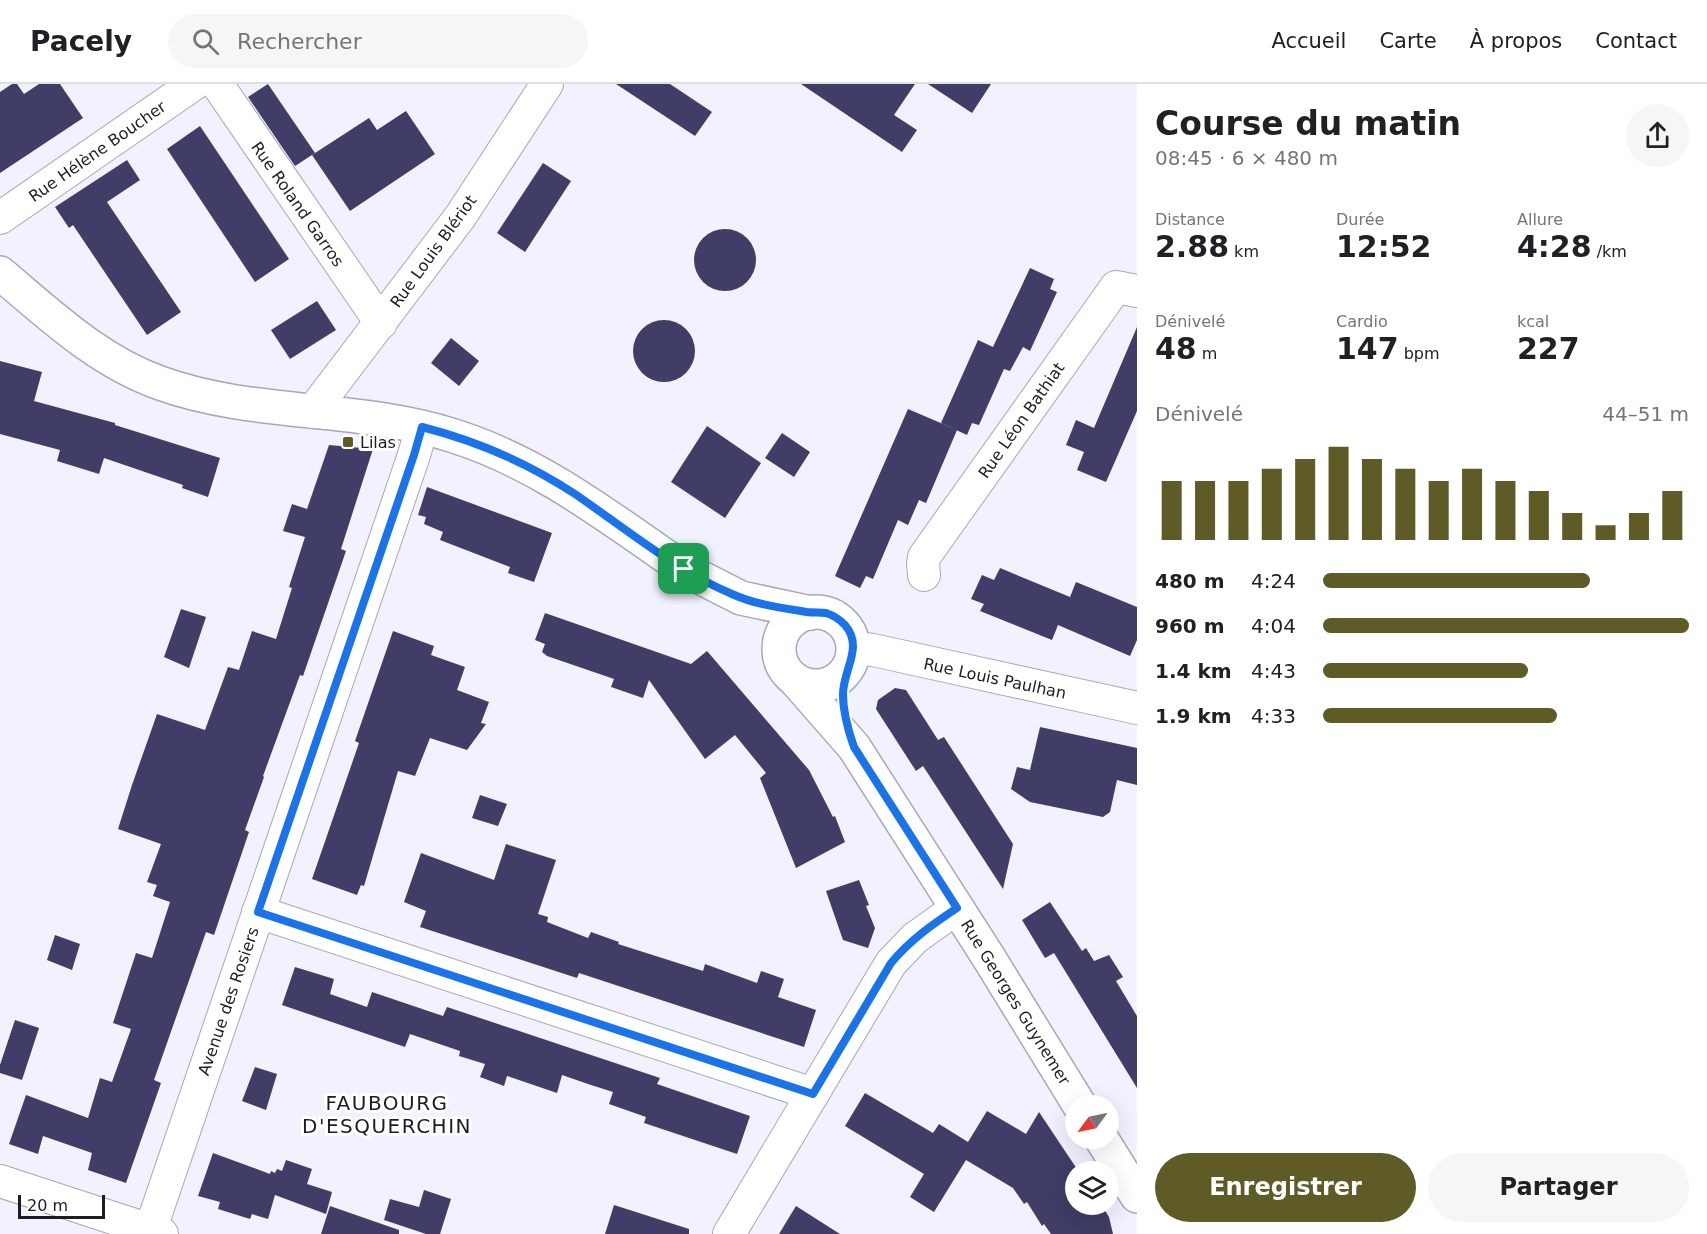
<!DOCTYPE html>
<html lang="fr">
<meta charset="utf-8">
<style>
:root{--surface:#fff;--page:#f6f6f6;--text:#202124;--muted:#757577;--line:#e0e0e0;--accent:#5e5b27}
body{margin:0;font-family:"DejaVu Sans",sans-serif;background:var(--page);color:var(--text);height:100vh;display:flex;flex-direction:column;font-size:22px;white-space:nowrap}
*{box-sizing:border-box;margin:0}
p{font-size:20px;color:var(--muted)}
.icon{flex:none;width:33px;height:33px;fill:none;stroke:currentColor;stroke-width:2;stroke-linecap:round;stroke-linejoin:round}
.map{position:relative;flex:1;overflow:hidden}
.details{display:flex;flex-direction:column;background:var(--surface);width:570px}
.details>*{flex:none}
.needle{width:39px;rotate:237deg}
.fabs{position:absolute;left:1065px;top:1011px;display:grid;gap:12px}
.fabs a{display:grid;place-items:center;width:54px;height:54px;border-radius:50%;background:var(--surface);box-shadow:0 6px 24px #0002;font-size:30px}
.scale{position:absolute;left:18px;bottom:15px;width:87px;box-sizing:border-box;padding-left:6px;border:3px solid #1c1c24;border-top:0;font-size:16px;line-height:21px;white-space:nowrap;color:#1c1c24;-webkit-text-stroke:4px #fff;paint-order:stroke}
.pin{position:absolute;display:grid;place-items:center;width:51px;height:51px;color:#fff;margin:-26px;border-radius:12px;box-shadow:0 3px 9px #0006}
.round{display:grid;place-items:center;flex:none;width:63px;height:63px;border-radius:32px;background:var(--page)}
.overview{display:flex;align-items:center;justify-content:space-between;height:102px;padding:0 18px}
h1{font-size:33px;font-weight:700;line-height:45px}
.metrics{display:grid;grid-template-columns:repeat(3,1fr);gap:9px;height:102px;padding:6px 18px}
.metrics div{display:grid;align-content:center}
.metrics b{font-size:30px;font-weight:700}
.metrics small{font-size:16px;font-weight:400}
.metrics p{font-size:16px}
.chart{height:168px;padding:12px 18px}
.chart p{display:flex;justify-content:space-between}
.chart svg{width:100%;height:108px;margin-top:6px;stroke:var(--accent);stroke-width:6}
.action{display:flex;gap:12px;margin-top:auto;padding:12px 18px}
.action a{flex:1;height:69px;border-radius:36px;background:var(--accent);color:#fff;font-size:24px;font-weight:700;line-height:69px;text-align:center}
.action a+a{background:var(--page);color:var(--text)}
ul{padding:0 18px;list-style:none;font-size:20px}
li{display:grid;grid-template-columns:96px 72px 1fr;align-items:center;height:45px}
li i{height:15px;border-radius:8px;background:var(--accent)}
header{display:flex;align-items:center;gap:36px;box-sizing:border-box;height:84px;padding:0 30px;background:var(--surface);border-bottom:2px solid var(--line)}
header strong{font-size:28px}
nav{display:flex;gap:33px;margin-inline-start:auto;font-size:21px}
.search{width:420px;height:54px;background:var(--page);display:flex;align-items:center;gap:15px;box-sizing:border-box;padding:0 21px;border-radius:33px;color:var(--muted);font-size:22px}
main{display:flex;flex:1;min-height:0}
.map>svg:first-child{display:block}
</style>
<header>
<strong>Pacely</strong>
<div class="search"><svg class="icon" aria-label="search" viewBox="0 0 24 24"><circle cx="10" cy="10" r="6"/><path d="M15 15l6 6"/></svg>Rechercher</div>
<nav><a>Accueil</a><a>Carte</a><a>À propos</a><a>Contact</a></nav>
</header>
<main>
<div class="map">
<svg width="1137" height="1150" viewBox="0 0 1137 1150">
<rect width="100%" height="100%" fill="#f1f1ff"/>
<g fill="#403d66">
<path d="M 12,0 L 17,0 L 24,10 L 39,0 L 60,0 L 83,34 L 0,89 L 0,8 Z"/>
<path d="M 268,0 L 315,69 L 295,82 L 248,13 Z"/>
<path d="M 616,0 L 670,0 L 712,28 L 695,52 Z"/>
<path d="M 801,0 L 915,0 L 894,31 L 917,46 L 902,68 Z"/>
<path d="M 928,0 L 991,0 L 972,29 Z"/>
<path d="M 406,27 L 435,70 L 350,127 L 312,71 L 369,34 L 377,46 Z"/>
<path d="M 200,42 L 289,175 L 255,198 L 167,65 Z"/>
<path d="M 127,76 L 140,96 L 107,118 L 181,228 L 147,251 L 73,141 L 69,144 L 55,123 Z"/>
<path d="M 543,79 L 571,97 L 525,168 L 497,149 Z"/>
<circle cx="725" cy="176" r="31"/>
<path d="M 1030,184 L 1054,195 L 1050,205 L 1057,208 L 1030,267 L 1023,263 L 1010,287 L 1004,285 L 979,341 L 972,339 L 967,351 L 941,339 L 978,256 L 993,263 Z"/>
<path d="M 317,217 L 336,246 L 290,275 L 271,246 Z"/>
<circle cx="664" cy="267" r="31"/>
<path d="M 1137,243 L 1137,327 L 1106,398 L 1077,386 L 1084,368 L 1066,361 L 1076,336 L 1094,344 Z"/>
<path d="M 451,254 L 479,277 L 459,302 L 431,279 Z"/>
<path d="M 0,277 L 42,288 L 34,317 L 115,339 L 115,341 L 220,374 L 208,413 L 182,404 L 183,401 L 104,374 L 99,390 L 57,377 L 60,366 L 0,350 Z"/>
<path d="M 908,325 L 957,346 L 926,419 L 919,416 L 908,441 L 898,436 L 873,495 L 866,492 L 860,504 L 835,492 Z"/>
<path d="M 707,342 L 761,379 L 725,434 L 671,398 Z"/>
<path d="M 782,349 L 810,368 L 794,393 L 765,374 Z"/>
<path d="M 329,361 L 373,365 L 341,465 L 346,467 L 303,592 L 300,591 L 263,692 L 264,693 L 245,746 L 249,748 L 214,851 L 206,848 L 154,996 L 161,999 L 126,1099 L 88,1086 L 92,1069 L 43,1052 L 38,1070 L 9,1060 L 26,1011 L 88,1034 L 100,994 L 112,998 L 131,945 L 113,939 L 136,869 L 152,874 L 170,818 L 153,812 L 157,801 L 147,798 L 161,760 L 118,745 L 132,701 L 157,630 L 205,646 L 228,583 L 239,586 L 252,547 L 276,555 L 292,504 L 289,503 L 305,453 L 283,447 L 292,420 L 307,425 Z"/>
<path d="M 427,403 L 552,449 L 534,498 L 508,489 L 510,483 L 440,456 L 443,448 L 424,440 L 426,433 L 418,431 Z"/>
<path d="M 1000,484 L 1070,513 L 1076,498 L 1137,523 L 1137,556 L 1130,572 L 1058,541 L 1052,556 L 980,527 L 984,520 L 971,515 L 982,491 L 994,496 Z"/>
<path d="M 181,525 L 206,533 L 189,584 L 164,573 Z"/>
<path d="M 545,529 L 691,580 L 707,567 L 809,686 L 833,733 L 835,732 L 845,758 L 796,784 L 760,694 L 766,689 L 735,651 L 705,675 L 649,596 L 643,614 L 611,603 L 614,595 L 547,572 L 542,568 L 545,560 L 535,556 Z"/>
<path d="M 393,547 L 434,562 L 431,571 L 465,583 L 457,606 L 489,618 L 481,639 L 486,640 L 467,666 L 430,654 L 415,692 L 398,687 L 364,802 L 361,801 L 357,811 L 312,795 L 359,659 L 355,657 Z"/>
<path d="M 895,604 L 906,606 L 938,656 L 944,653 L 1013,760 L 1003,805 L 923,682 L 916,687 L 876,625 L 878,616 Z"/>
<path d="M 1040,643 L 1137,664 L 1137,701 L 1117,696 L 1110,728 L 1103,733 L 1030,718 L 1011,705 L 1017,683 L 1030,686 Z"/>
<path d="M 480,711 L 507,720 L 498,742 L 472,734 Z"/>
<path d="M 506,760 L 556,776 L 538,830 L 548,833 L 547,838 L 588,854 L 591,848 L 619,858 L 618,860 L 703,887 L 705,880 L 757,899 L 761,887 L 784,895 L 778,913 L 816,926 L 804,963 L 579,889 L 577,894 L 420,843 L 426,827 L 404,818 L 421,769 L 494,796 Z"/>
<path d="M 859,796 L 869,821 L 866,822 L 875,844 L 868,864 L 843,856 L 826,807 Z"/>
<path d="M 1050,818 L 1082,867 L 1086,864 L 1094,877 L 1109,871 L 1123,893 L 1116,897 L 1137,932 L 1137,1004 L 1054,869 L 1045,874 L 1022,836 Z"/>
<path d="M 55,851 L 80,860 L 72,886 L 47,876 Z"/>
<path d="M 295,883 L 334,895 L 330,910 L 367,923 L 372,908 L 443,932 L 447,923 L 660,994 L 657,1000 L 750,1032 L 737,1070 L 644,1039 L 646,1033 L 609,1020 L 613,1008 L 588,1000 L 562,991 L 557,1009 L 507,992 L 504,1002 L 480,993 L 485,980 L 459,972 L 460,967 L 410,950 L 405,963 L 282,921 Z"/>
<path d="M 15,936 L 39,944 L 22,996 L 0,989 L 0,981 Z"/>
<path d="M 255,983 L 277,990 L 266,1026 L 242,1017 Z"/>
<path d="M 865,1009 L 933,1049 L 939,1040 L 968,1058 L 987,1027 L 1026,1050 L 1039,1028 L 1079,1088 L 1076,1088 L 1076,1120 L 1101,1120 L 1109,1133 L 1113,1150 L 1051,1150 L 1044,1140 L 1042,1142 L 1027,1118 L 1024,1120 L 1013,1104 L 966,1076 L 934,1128 L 910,1113 L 924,1090 L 845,1042 Z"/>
<path d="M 213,1069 L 270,1090 L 271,1087 L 275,1089 L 277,1085 L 282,1087 L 286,1076 L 312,1085 L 307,1100 L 332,1108 L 326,1130 L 275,1111 L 268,1135 L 252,1130 L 250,1135 L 218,1125 L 220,1118 L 198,1112 Z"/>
<path d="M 424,1106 L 451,1115 L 440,1150 L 426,1150 L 384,1136 L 390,1115 L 419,1123 Z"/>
<path d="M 614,1121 L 689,1145 L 689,1150 L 605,1150 Z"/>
<path d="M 330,1122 L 399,1146 L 399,1150 L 321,1150 Z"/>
<path d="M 796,1122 L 840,1150 L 779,1150 Z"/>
</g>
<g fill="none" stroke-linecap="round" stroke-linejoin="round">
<defs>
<g id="minor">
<path d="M 217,0 L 381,239"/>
<path d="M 0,134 L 194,0"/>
<path d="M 312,328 L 460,133 L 547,0"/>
<path d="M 924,491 L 923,480 L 924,473 L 1116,203 L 1137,207"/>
<path d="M 853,564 L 873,566 L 1137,624"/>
<path d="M 258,828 L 813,1010"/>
<path d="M 0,1097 L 162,1150"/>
<path d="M 149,1150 L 414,371 L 422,343"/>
<path d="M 729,1150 L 891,879 L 915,854 L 957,824"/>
</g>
<g id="secondary">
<path d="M 0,189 C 50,231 98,277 160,299 C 254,333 359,321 454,352 C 540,379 611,435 684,485 L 741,514 L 811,529"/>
<circle cx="816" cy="565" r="37"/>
<path d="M 797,598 L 854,663 L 989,874 L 1080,1022"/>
<path d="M 1101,1054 L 1137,1112"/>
</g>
</defs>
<use href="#minor" stroke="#a7a7bc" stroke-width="34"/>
<use href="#secondary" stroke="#a7a7bc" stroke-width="36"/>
<use href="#minor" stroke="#fff" stroke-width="32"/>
<use href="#secondary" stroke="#fff" stroke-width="33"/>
</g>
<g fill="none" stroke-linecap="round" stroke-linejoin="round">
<defs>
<path id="route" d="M 422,343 C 477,357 528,379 575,410 C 626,445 675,486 732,510 C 756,521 783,524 807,528 C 814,529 820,528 826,529 C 833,531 840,536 845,541 C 864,563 843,586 843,610 C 843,629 848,646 854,663 L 957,824 C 933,840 910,856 891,879 L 813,1010 L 258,828 L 414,371 Z"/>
</defs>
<use href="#route" stroke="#fff" stroke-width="12"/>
<use href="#route" stroke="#1a73e8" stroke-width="8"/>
</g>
<rect fill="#5e5b27" stroke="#fff" stroke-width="2" x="342" y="352" width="12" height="12" rx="3"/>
<g text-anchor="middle" stroke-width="6" stroke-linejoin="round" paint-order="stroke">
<g font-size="16" fill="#1c1c24" stroke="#fff">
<text transform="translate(97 67) rotate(-35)" y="6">Rue Hélène Boucher</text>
<text transform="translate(298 120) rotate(55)" y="6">Rue Roland Garros</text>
<text transform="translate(433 167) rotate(-54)" y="6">Rue Louis Blériot</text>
<text transform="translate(1021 336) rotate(-55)" y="6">Rue Léon Bathiat</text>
<text transform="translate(995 594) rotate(12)" y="6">Rue Louis Paulhan</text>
<text transform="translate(228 917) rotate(-71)" y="6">Avenue des Rosiers</text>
<text transform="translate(1016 918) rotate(58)" y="6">Rue Georges Guynemer</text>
</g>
<g font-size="16" fill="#1c1c24" stroke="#fff" text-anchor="start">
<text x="360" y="364">Lilas</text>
</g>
<g font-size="20" letter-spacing="1.5" fill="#1c1c24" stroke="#fff">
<text x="387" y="1026">FAUBOURG<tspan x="387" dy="23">D'ESQUERCHIN</tspan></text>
</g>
</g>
</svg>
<div class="fabs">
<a><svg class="needle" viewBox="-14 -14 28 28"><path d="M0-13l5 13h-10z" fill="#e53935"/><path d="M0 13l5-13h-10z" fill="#757577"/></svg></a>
<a><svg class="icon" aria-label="layers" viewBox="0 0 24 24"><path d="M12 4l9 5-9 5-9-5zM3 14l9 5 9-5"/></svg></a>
</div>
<div class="scale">20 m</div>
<div class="pin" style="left:684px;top:485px;background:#1e9e55"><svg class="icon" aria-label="arrive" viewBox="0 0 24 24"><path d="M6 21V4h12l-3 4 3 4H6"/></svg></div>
</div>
<section class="details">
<div class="overview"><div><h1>Course du matin</h1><p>08:45 · 6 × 480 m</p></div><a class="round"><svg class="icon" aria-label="share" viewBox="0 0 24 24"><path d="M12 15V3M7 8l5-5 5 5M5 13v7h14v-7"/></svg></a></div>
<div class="metrics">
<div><p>Distance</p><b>2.88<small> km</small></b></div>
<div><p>Durée</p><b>12:52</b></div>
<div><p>Allure</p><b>4:28<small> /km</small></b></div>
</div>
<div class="metrics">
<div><p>Dénivelé</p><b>48<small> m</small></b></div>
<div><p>Cardio</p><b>147<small> bpm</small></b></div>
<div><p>kcal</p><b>227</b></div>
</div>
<div class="chart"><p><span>Dénivelé</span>44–51 m</p>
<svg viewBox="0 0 160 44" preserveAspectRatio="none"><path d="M5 44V20M15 44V20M25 44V20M35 44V15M45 44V11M55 44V6M65 44V11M75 44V15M85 44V20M95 44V15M105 44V20M115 44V24M125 44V33M135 44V38M145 44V33M155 44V24"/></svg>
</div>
<ul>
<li><b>480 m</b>4:24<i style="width:73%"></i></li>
<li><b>960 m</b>4:04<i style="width:100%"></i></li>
<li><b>1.4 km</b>4:43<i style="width:56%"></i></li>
<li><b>1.9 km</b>4:33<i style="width:64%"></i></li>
</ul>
<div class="action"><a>Enregistrer</a><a>Partager</a></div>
</section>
</main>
